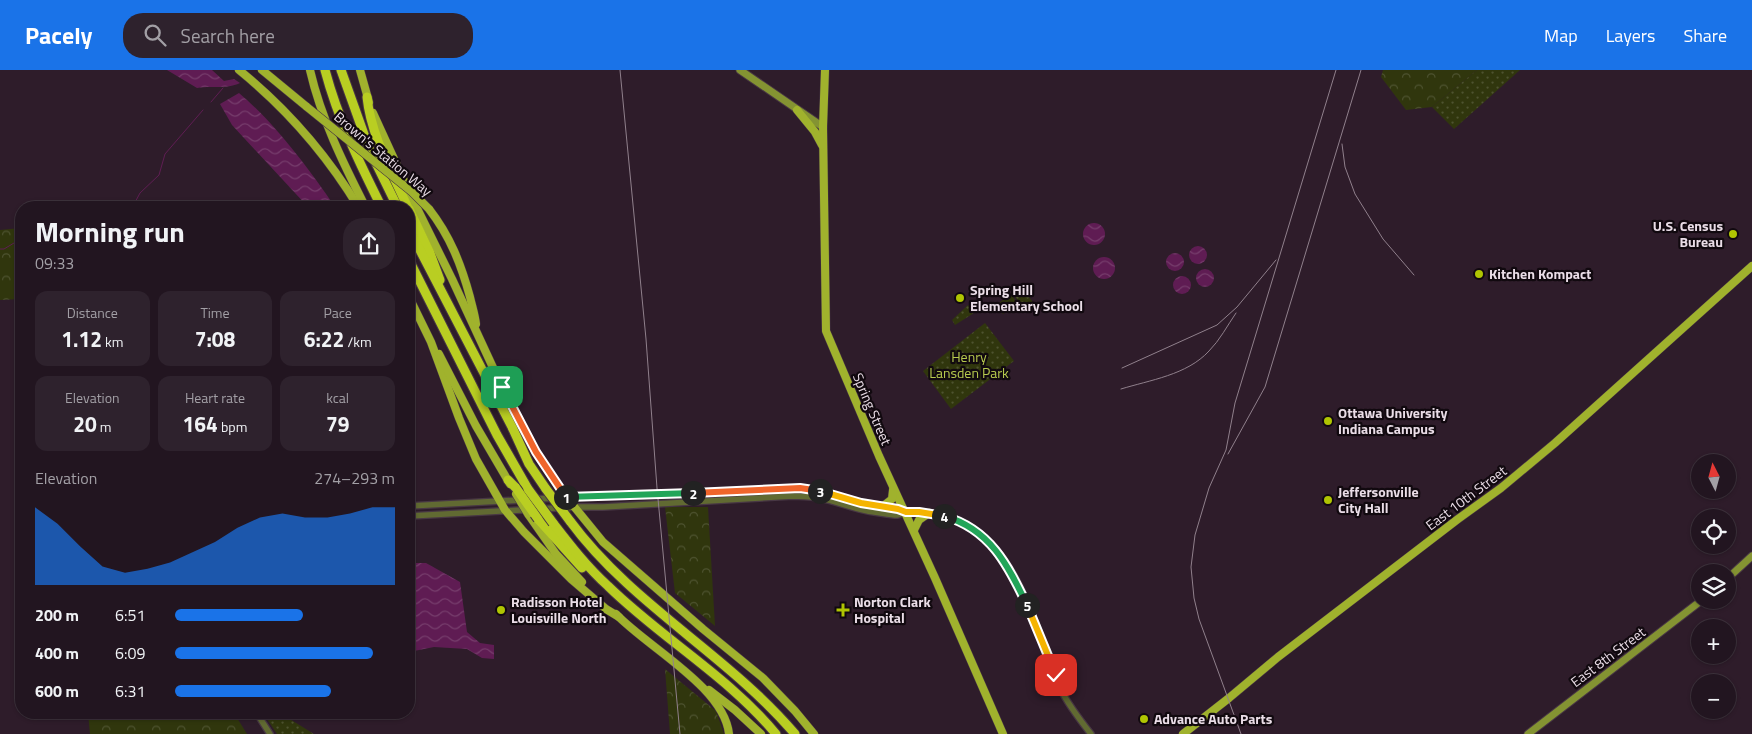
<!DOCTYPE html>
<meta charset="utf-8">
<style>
:root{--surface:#221520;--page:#2e222d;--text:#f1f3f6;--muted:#a29fa5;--line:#3f343e;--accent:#1a73e8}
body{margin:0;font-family:"Titillium Web",sans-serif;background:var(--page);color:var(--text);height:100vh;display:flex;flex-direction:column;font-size:19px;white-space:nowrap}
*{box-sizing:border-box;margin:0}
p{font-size:16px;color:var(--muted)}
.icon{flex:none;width:28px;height:28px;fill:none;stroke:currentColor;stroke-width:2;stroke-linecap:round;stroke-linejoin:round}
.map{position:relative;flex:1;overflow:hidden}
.sheet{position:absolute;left:15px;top:131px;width:400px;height:518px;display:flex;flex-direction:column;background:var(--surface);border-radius:20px;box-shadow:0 1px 4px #0004,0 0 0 1px var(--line)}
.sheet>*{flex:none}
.needle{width:32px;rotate:354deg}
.buttons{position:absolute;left:1691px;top:384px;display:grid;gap:10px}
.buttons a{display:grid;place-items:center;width:45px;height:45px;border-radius:50%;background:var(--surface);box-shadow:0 1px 4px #0004,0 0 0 1px var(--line);font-size:25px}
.pin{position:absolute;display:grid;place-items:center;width:42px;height:42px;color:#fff;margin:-21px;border-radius:10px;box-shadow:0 2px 8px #0006}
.km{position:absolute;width:25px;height:25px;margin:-12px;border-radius:50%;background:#222;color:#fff;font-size:14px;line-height:25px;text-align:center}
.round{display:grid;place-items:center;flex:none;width:52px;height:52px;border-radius:20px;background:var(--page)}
.headline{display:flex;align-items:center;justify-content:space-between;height:85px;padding:0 20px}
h1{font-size:28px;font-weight:700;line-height:38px}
.metrics{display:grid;grid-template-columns:repeat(3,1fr);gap:8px;height:85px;padding:5px 20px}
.metrics div{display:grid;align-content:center;border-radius:12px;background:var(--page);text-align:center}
.metrics b{font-size:21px;font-weight:700}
.metrics small{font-size:14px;font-weight:400}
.metrics p{font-size:14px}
.chart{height:140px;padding:10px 20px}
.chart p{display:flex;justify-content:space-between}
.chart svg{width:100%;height:90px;margin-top:5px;fill:var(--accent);opacity:.7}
ul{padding:0 20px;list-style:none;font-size:16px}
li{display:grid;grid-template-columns:80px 60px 1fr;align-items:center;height:38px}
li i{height:12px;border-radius:6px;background:var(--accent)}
header{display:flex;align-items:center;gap:30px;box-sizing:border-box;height:70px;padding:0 25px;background:var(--accent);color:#fff}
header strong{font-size:24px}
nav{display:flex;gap:28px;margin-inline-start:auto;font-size:18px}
.search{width:350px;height:45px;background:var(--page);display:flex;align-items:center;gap:12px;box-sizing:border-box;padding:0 18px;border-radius:20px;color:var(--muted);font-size:19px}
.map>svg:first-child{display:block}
</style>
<header>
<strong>Pacely</strong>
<div class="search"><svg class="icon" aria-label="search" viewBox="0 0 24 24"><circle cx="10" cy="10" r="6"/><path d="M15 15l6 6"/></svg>Search here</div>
<nav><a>Map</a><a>Layers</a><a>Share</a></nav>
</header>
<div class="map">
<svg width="1752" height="664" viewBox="0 0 1752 664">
<defs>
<pattern id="forest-crowns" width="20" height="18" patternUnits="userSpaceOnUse" patternTransform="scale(1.25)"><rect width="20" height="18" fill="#30360d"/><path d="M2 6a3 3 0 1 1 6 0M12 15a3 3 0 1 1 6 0" fill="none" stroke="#4e5330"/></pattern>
<pattern id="park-dots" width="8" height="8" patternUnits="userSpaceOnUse" patternTransform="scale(1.25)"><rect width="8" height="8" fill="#30360d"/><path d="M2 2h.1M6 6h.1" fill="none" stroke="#4e5330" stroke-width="1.8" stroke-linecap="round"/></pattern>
<pattern id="water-waves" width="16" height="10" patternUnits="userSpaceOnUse" patternTransform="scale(1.25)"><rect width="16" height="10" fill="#5f1c53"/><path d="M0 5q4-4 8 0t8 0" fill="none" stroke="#763d6c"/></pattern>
</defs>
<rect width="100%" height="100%" fill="#2e1c2a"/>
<path fill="#30360d" d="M 1011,224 L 1018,234 L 1003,244 L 996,235 Z"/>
<g fill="url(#forest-crowns)">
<path d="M 1383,0 L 1477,0 L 1432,37 L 1406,40 L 1381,7 Z"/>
<path d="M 21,158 L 21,229 L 0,230 L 0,160 Z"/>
<path d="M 665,437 L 708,437 L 715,556 L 675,523 Z"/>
<path d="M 665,599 L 716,641 L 724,664 L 670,664 Z"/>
<path d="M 88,643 L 234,643 L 247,664 L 90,664 Z"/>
</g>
<g fill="url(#park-dots)">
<path d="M 1477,0 L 1520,0 L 1454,59 L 1432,37 Z"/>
<path d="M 1022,218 L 1036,236 L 1027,243 L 1013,224 Z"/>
<path d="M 968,235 L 974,243 L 955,255 L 952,250 Z"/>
<path d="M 985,253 L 1014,291 L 951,339 L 923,301 Z"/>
<path d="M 263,643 L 280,643 L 314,664 L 277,664 Z"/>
</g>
<g fill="url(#water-waves)">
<path d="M 167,0 L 212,0 L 224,11 L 234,9 L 240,13 C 225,20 212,15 197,18 Z"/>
<path d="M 239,23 C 274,52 310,100 335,137 L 308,137 L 232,55 L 220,34 Z"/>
<circle cx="1094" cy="164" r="11"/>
<circle cx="1198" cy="185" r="9"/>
<circle cx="1175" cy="192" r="9"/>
<circle cx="1104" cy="198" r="11"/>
<circle cx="1205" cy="208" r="9"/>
<circle cx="1182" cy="215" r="9"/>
<path d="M 409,493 L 426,493 L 460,512 L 467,562 L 480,573 L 494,575 L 494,589 L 482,588 L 467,579 L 434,577 L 414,581 L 409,584 Z"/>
</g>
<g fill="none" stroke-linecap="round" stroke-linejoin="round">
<g stroke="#5f1c53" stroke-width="1">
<path d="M 211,32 L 223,18"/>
<path d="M 132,138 L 140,123 L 159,105 L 165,84 L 203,40"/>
<path d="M 0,179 L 4,179 L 14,173 L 21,174"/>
</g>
<defs>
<g id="tertiary">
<path d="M 533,429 L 800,418 L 828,423 L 861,433 L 898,439 L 906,442"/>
<path d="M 409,436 L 521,430"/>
<path d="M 409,446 L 575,437 L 603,437 L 793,426 C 801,426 811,427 819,428 C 838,431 855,440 874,442 C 882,443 890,445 897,445 C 901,444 904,442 908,442 C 920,440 934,443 946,446 C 1018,466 1035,561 1061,620 C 1069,636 1080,650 1091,664"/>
<path d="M 256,642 L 270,664"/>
</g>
<g id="secondary">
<path d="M 740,0 L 823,57"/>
<path d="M 1728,508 L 1752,486"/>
<path d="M 1528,664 L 1702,530"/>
</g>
<g id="primary">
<path d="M 239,0 C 287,39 327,85 359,138"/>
<path d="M 262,0 L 307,37"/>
<path d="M 310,0 C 321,48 343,93 366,138"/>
<path d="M 360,0 L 369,32"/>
<path d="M 825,0 L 823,57 L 826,261 L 879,386 L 935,508 L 1003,664"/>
<path d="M 797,40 L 815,62 L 822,75"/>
<path d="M 373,43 L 411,126 L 452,209 L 502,317 L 536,382 L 563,423 L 603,472 L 703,559 L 763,608 L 795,641 L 814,664"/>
<path d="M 429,139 C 450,166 461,194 470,227 C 472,236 475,245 476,254"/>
<path d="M 409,227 L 431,272 L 459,348 L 476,389 L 505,440 L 524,462 L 571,509 L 606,539 L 619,547"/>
<path d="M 439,284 L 476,356 L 510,414"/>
<path d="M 882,437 L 892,429 L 893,420"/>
<path d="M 528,444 L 556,484 L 582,512"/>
<path d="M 914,460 L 919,450 L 929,443"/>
<path d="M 616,544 C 647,577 724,617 729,664"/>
<path d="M 709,620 L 735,640 L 761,664"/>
<path d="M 1183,664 L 1229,628 L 1278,587 L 1458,449 L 1501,418 L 1555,373 L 1752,196"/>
</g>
<g id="motorway">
<path d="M 325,0 C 338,49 359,92 382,138"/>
<path d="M 341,0 L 370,81 L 398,138"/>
<path d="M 367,27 C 371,66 392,102 408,138"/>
<path d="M 409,139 L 430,183 L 440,210"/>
<path d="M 409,159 L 512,357 L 529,394 L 546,419"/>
<path d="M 409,190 L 497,365 L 528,419"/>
<path d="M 508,410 L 516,418"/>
<path d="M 538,449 L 582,498"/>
<path d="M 570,451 C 632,535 728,585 795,664"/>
<path d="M 553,453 C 570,475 587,497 608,516 C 661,568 728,606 776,664"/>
</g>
</defs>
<use href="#tertiary" stroke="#483744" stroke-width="8"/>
<use href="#secondary" stroke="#483744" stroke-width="9"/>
<use href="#primary" stroke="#483744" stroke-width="9"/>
<use href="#motorway" stroke="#483744" stroke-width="11"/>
<use href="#tertiary" stroke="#616a32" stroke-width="5.5"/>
<use href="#secondary" stroke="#849332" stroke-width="7"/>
<use href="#primary" stroke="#a0b22d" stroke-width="8"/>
<use href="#motorway" stroke="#b9ce22" stroke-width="9"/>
<g stroke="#90808c" stroke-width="1">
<path d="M 620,0 L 646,269 L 657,418 L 680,664"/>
<path d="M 1342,74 L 1345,97 L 1355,124 L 1383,169 L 1414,205"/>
<path d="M 1122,298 L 1217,255 L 1237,237 L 1276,190"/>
<path d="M 1121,319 C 1150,310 1187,305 1209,281 C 1220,270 1227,256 1236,243"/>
<path d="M 1228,384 L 1265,317 L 1361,0"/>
<path d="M 1241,664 L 1199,549 L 1194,528 L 1191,497 L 1195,465 L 1209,418 L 1226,380 L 1235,333 L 1336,0"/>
</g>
<defs>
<g id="primary-bridge">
<path d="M 307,37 L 412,122 L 429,139"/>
<path d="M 516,424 L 528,444"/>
</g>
<g id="motorway-bridge">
<path d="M 516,418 L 538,449"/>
<path d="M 528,419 L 553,453"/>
<path d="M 546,419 L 570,451"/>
</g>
</defs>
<use href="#primary-bridge" stroke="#483744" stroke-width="9" stroke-linecap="butt"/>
<use href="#motorway-bridge" stroke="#483744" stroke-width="11" stroke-linecap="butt"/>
<use href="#primary-bridge" stroke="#a0b22d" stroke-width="8"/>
<use href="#motorway-bridge" stroke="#b9ce22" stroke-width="9"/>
</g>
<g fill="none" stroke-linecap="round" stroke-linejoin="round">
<defs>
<path id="split-1" d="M 502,317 L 536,382 L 566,427"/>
<path id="split-2" d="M 566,427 L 693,423"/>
<path id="split-3" d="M 693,423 L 800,418 L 820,421"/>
<path id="split-4" d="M 820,421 L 861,433 L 898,439 L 906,442 L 919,442 L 944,446"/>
<path id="split-5" d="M 944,446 C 990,459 1008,495 1027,535"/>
<path id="split-6" d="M 1027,535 L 1056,605"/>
</defs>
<use href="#split-1" stroke="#fff" stroke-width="10"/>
<use href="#split-2" stroke="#fff" stroke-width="10"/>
<use href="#split-3" stroke="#fff" stroke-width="10"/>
<use href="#split-4" stroke="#fff" stroke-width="10"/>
<use href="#split-5" stroke="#fff" stroke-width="10"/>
<use href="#split-6" stroke="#fff" stroke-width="10"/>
<use href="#split-1" stroke="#f0652b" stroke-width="6"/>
<use href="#split-2" stroke="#22a559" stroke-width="6"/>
<use href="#split-3" stroke="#f0652b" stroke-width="6"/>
<use href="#split-4" stroke="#f5b400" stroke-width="6"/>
<use href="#split-5" stroke="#22a559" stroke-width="6"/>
<use href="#split-6" stroke="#f5b400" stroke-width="6"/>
</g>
<g fill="#b0c502" stroke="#11090f" stroke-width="2">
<circle cx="1733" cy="164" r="5"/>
<circle cx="1479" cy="204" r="5"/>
<circle cx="960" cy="228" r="5"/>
<circle cx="1328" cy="351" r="5"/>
<circle cx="1328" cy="430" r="5"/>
<circle cx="501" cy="540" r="5"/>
<path d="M840.5 532.5h5v5h5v5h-5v5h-5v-5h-5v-5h5z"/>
<circle cx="1144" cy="649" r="5"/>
</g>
<g text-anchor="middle" stroke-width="4.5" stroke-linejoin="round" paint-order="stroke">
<g font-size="14" fill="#eadde7" stroke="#11090f">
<text transform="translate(383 84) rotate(40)" y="5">Brown's Station Way</text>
<text transform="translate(872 339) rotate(67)" y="5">Spring Street</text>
<text transform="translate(1466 428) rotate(-37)" y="5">East 10th Street</text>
<text transform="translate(1608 587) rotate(-37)" y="5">East 8th Street</text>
</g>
<g font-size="14" font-weight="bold" fill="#eadde7" stroke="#11090f" text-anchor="start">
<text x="1723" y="161" text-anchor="end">U.S. Census<tspan x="1723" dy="16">Bureau</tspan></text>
<text x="1489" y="209">Kitchen Kompact</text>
<text x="970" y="225">Spring Hill<tspan x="970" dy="16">Elementary School</tspan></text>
<text x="1338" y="348">Ottawa University<tspan x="1338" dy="16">Indiana Campus</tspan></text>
<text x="1338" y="427">Jeffersonville<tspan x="1338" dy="16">City Hall</tspan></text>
<text x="511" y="537">Radisson Hotel<tspan x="511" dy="16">Louisville North</tspan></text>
<text x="854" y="537">Norton Clark<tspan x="854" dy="16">Hospital</tspan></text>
<text x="1154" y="654">Advance Auto Parts</text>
</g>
<g font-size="14" fill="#b7ca4e" stroke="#11090f">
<text x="969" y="292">Henry<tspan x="969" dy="16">Lansden Park</tspan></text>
</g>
</g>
</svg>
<div class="buttons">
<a><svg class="needle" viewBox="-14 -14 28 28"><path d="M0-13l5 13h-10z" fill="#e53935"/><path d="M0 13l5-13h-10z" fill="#a29fa5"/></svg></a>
<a><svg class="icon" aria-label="locate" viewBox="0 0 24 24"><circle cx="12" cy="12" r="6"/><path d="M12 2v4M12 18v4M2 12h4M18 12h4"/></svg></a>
<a><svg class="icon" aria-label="layers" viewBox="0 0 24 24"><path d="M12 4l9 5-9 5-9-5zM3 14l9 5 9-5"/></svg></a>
<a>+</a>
<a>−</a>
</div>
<div class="pin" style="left:502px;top:317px;background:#1e9e55"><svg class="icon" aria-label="arrive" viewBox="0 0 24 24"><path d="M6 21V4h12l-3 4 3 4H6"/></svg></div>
<div class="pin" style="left:1056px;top:605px;background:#d93025"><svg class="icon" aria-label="check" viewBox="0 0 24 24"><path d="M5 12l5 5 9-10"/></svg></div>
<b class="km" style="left:566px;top:427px">1</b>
<b class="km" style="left:693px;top:423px">2</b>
<b class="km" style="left:820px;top:421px">3</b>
<b class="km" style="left:944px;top:446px">4</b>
<b class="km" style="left:1027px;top:535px">5</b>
<section class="sheet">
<div class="headline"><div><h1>Morning run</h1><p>09:33</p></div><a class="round"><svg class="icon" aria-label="share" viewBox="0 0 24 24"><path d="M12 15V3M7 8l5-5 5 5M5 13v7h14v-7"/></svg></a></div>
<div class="metrics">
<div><p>Distance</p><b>1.12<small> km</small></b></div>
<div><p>Time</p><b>7:08</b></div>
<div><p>Pace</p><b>6:22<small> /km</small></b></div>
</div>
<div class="metrics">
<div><p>Elevation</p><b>20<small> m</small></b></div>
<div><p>Heart rate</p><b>164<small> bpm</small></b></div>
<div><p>kcal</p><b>79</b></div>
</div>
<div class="chart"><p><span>Elevation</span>274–293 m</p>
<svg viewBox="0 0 160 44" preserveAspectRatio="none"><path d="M0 44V6L10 14L20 25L30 35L40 38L50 36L60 33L70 28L80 23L90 16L100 11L110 9L120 11L130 11L140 9L150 6L160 6V44z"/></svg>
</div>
<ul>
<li><b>200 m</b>6:51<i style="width:58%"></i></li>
<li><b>400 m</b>6:09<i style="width:90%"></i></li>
<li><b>600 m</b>6:31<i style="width:71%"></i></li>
</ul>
</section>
</div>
